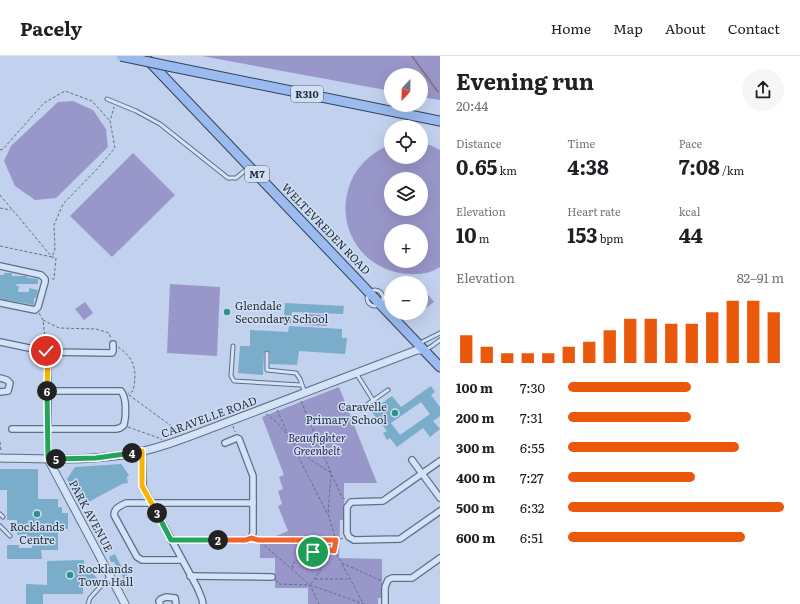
<!DOCTYPE html>
<meta charset="utf-8">
<style>
:root{--surface:#fff;--page:#f6f6f6;--text:#202124;--muted:#757577;--line:#e0e0e0;--accent:#ea580c}
body{margin:0;font-family:Literata,serif;background:var(--page);color:var(--text);height:100vh;display:flex;flex-direction:column;font-size:15px;white-space:nowrap}
*{box-sizing:border-box;margin:0}
p{font-size:13px;color:var(--muted)}
.icon{flex:none;width:22px;height:22px;fill:none;stroke:currentColor;stroke-width:2;stroke-linecap:round;stroke-linejoin:round}
.map{position:relative;flex:1;overflow:hidden}
.side{display:flex;flex-direction:column;background:var(--surface);width:360px}
.side>*{flex:none}
.needle{width:26px;rotate:202deg}
.controls{position:absolute;left:384px;top:12px;display:grid;gap:8px}
.controls a{display:grid;place-items:center;width:44px;height:44px;border-radius:50%;background:var(--surface);box-shadow:0 4px 16px #0002;font-size:20px}
.pin{position:absolute;display:grid;place-items:center;width:34px;height:34px;color:#fff;margin:-17px;border:2px solid #fff;border-radius:50%;box-shadow:0 1px 4px #0007}
.km{position:absolute;width:20px;height:20px;margin:-10px;border-radius:50%;background:#222;color:#fff;font-size:11px;line-height:20px;text-align:center}
.round{display:grid;place-items:center;flex:none;width:42px;height:42px;border-radius:21px;background:var(--page)}
.summary{display:flex;align-items:center;justify-content:space-between;height:68px;padding:0 16px}
h1{font-size:22px;font-weight:700;line-height:30px}
.figures{display:grid;grid-template-columns:repeat(3,1fr);gap:6px;height:68px;padding:4px 16px}
.figures div{display:grid;align-content:center}
.figures b{font-size:20px;font-weight:700}
.figures small{font-size:11px;font-weight:400}
.figures p{font-size:11px}
.chart{height:112px;padding:8px 16px}
.chart p{display:flex;justify-content:space-between}
.chart svg{width:100%;height:72px;margin-top:4px;stroke:var(--accent);stroke-width:6}
ul{padding:0 16px;list-style:none;font-size:13px}
li{display:grid;grid-template-columns:64px 48px 1fr;align-items:center;height:30px}
li i{height:10px;border-radius:5px;background:var(--accent)}
header{display:flex;align-items:center;gap:24px;box-sizing:border-box;height:56px;padding:0 20px;background:var(--surface);border-bottom:1px solid var(--line)}
header strong{font-size:19px}
nav{display:flex;gap:22px;margin-inline-start:auto;font-size:14px}
main{display:flex;flex:1;min-height:0}
.map>svg:first-child{display:block}
</style>
<header>
<strong>Pacely</strong>
<nav><a>Home</a><a>Map</a><a>About</a><a>Contact</a></nav>
</header>
<main>
<div class="map">
<svg width="440" height="548" viewBox="0 0 440 548">
<rect width="100%" height="100%" fill="#c2d1ed"/>
<g fill="#9996ca" fill-rule="evenodd">
<path d="M 202,0 L 440,0 L 440,44 L 421,41 L 421,19 L 391,19 L 391,35 Z"/>
<path d="M 73,45 L 93,54 L 106,73 L 108,91 L 56,142 L 35,144 L 15,130 L 4,105 L 11,90 L 58,46 Z"/>
<path d="M 421,88 L 430,89 L 440,94 L 440,211 C 436,213 431,216 426,217 C 368,227 327,171 354,119 C 356,115 360,111 363,107 C 370,100 381,91 391,89 L 391,101 L 421,101 ZM 391,123 L 421,123 L 421,153 L 391,153 ZM 391,175 L 421,175 L 421,205 L 391,205 Z"/>
<path d="M 133,97 L 175,139 L 112,201 L 70,160 Z"/>
<path d="M 170,228 L 220,231 L 217,300 L 167,297 Z"/>
<path d="M 427,237 L 434,246 L 421,256 L 421,242 Z"/>
<path d="M 85,246 L 93,257 L 84,264 L 75,253 Z"/>
<path d="M 305,258 L 328,259 L 327,270 L 304,269 Z"/>
<path d="M 339,331 L 377,427 L 344,427 L 344,464 L 340,464 L 339,502 L 382,503 L 382,542 L 378,542 L 378,548 L 308,548 L 308,532 L 275,532 L 275,502 L 260,502 L 260,480 L 276,480 L 288,475 L 278,450 L 282,448 L 278,435 L 283,433 L 279,421 L 284,419 L 262,361 Z"/>
</g>
<g fill="none" stroke-linecap="round" stroke-linejoin="round">
<path stroke="#8d6c76" stroke-width="1.5" d="M 412,0 L 438,36"/>
</g>
<g fill="#79adca" fill-rule="evenodd">
<path d="M 4,217 L 12,217 L 12,220 L 26,220 L 28,222 L 38,223 L 38,228 L 17,228 L 16,230 L 19,230 L 18,236 L 29,236 L 29,232 L 38,234 L 36,242 L 34,242 L 34,249 L 0,243 L 0,219 L 4,219 Z"/>
<path d="M 285,247 L 344,250 L 343,258 L 292,256 L 291,267 L 278,266 L 278,260 L 284,260 Z"/>
<path d="M 289,270 L 342,273 L 342,282 L 347,282 L 345,298 L 299,295 L 297,309 L 270,308 L 270,297 L 267,294 L 264,297 L 263,319 L 238,317 L 240,290 L 250,290 L 250,274 L 288,276 Z"/>
<path d="M 431,330 L 435,336 L 431,339 L 440,351 L 440,360 L 433,365 L 440,373 L 430,381 L 423,372 L 397,391 L 390,382 L 387,384 L 383,377 L 387,375 L 371,355 L 392,340 L 401,351 ZM 421,346 L 430,358 L 400,379 L 391,367 Z"/>
<path d="M 121,408 L 129,419 L 127,421 L 128,427 L 122,428 L 81,450 L 67,423 L 75,411 Z"/>
<path d="M 0,413 L 38,413 L 38,443 L 58,443 L 58,451 L 62,451 L 62,457 L 68,457 L 68,473 L 58,473 L 58,494 L 41,494 L 42,503 L 7,503 L 7,489 L 19,489 L 19,492 L 32,492 L 32,483 L 27,483 L 27,478 L 17,479 L 17,464 L 7,464 L 7,434 L 0,434 Z"/>
<path d="M 115,498 L 123,514 L 129,511 L 131,516 L 127,519 L 128,521 L 124,523 L 114,506 L 111,506 L 109,501 Z"/>
<path d="M 84,504 L 84,515 L 90,515 L 98,523 L 91,531 L 83,531 L 83,538 L 43,538 L 43,548 L 26,548 L 26,528 L 47,529 L 47,505 Z"/>
</g>
<g fill="none" stroke-linecap="round" stroke-linejoin="round">
<defs>
<g id="service">
<path d="M 107,43 L 136,55 L 160,68 L 228,122 L 236,122 L 248,112"/>
<circle cx="375" cy="242" r="8"/>
<path d="M 420,287 L 440,277"/>
<path d="M 233,290 L 231,320 L 234,325 L 301,329"/>
<path d="M 425,294 L 432,290 L 440,284"/>
<path d="M 267,297 L 267,314 L 296,317 L 300,323 L 305,337"/>
<path d="M 356,317 L 373,344"/>
<path d="M 368,348 L 388,334"/>
<path d="M 0,458 L 3,461"/>
<path d="M 0,470 L 10,480"/>
<path d="M 88,548 L 90,542 L 110,520"/>
</g>
<g id="minor">
<path d="M 0,210 L 41,219 L 45,223 L 45,226 L 38,251 L 35,254 L 0,247"/>
<path d="M 0,286 L 48,296 L 112,297 L 113,295 L 113,288"/>
<path d="M 48,296 L 48,403"/>
<path d="M 0,322 L 7,324 L 10,327 L 8,335 L 0,336"/>
<path d="M 12,373 L 116,373 L 120,372 L 124,369 C 126,361 127,342 121,335 L 47,335"/>
<path d="M 142,395 L 143,431 L 197,531 L 202,543 L 203,548"/>
<path d="M 412,404 L 440,442"/>
<path d="M 440,405 L 383,445 L 351,446 L 347,451 L 347,477 L 349,481 L 354,484 L 400,483 L 440,455"/>
<path d="M 171,484 L 246,484 L 251,482 L 253,477 L 253,420 L 239,383 L 237,382 L 225,387"/>
<path d="M 182,504 L 142,504 L 137,501 L 114,459 C 114,452 120,450 126,447 L 253,447"/>
<path d="M 190,520 L 272,521"/>
<path d="M 160,548 L 159,545 L 161,543 L 166,541 L 175,542 L 176,548"/>
<path d="M 385,548 L 385,531 L 388,524 L 392,522 L 412,522 L 440,502"/>
</g>
<g id="tertiary">
<path d="M 0,402 C 41,403 82,405 123,399 C 145,396 167,389 188,381 L 417,294 L 424,294"/>
<path d="M 48,403 L 125,548"/>
</g>
<g id="primary">
<path d="M 144,0 L 440,311"/>
<path d="M 173,11 L 440,65"/>
</g>
</defs>
<use href="#service" stroke="#5a7186" stroke-width="5"/>
<use href="#minor" stroke="#5a7186" stroke-width="8"/>
<use href="#tertiary" stroke="#5a7186" stroke-width="9"/>
<use href="#primary" stroke="#2e4454" stroke-width="11"/>
<g stroke="#5a7186" stroke-width="1" stroke-dasharray="3 2" stroke-linecap="butt">
<path d="M 0,94 L 3,93 L 44,47 L 65,35 L 92,45 L 109,64"/>
<path d="M 0,139 L 52,201 L 56,202 L 54,223 L 50,223"/>
<path d="M 0,152 L 11,154"/>
<path d="M 0,190 L 52,201 L 55,193 L 54,169 L 63,148 L 98,112 L 115,92 L 110,65 L 114,51"/>
<path d="M 39,257 L 43,264 L 46,291"/>
<path d="M 43,264 L 59,272 L 96,273 L 109,277 L 111,283"/>
<path d="M 118,291 C 136,303 137,316 133,335 L 128,338"/>
<path d="M 129,339 L 181,377"/>
<path d="M 301,345 L 331,417 L 342,441 L 346,444"/>
<path d="M 277,354 L 289,380"/>
<path d="M 266,358 C 279,366 286,378 296,390 C 304,401 319,409 331,417 L 328,458 L 336,484 L 334,495 L 310,529"/>
<path d="M 233,370 L 235,376"/>
<path d="M 128,371 L 159,382 L 162,384"/>
<path d="M 0,386 L 1,395"/>
<path d="M 296,391 L 298,400 L 327,457"/>
<path d="M 257,483 L 310,529 L 364,548"/>
<path d="M 260,484 L 336,484 L 344,482"/>
<path d="M 342,508 L 363,547"/>
<path d="M 293,512 L 292,508 L 301,502 L 306,502 C 317,492 320,491 334,495 L 342,507 L 382,525"/>
<path d="M 315,523 L 350,523"/>
<path d="M 276,524 L 279,528 L 310,529 L 319,548"/>
</g>
<use href="#service" stroke="#d5e2f8" stroke-width="3"/>
<use href="#minor" stroke="#d5e2f8" stroke-width="5.5"/>
<use href="#tertiary" stroke="#d5e2f8" stroke-width="7"/>
<use href="#primary" stroke="#9bbaef" stroke-width="9"/>
<defs>
<path id="primary-bridge" d="M 121,0 L 173,11"/>
</defs>
<use href="#primary-bridge" stroke="#2e4454" stroke-width="11" stroke-linecap="butt"/>
<use href="#primary-bridge" stroke="#9bbaef" stroke-width="9"/>
</g>
<g fill="none" stroke-linecap="round" stroke-linejoin="round">
<defs>
<path id="split-1" d="M 293,484 L 336,484 L 334,495 L 322,492 L 313,496"/>
<path id="split-2" d="M 218,484 L 246,484 L 251,482 L 258,484 L 293,484"/>
<path id="split-3" d="M 157,457 L 171,484 L 218,484"/>
<path id="split-4" d="M 132,397 L 142,395 L 142,430 L 157,457"/>
<path id="split-5" d="M 56,403 L 96,402 L 132,397"/>
<path id="split-6" d="M 47,335 L 48,402 L 56,403"/>
<path id="split-7" d="M 46,295 L 48,296 L 47,335"/>
</defs>
<use href="#split-1" stroke="#fff" stroke-width="8"/>
<use href="#split-2" stroke="#fff" stroke-width="8"/>
<use href="#split-3" stroke="#fff" stroke-width="8"/>
<use href="#split-4" stroke="#fff" stroke-width="8"/>
<use href="#split-5" stroke="#fff" stroke-width="8"/>
<use href="#split-6" stroke="#fff" stroke-width="8"/>
<use href="#split-7" stroke="#fff" stroke-width="8"/>
<use href="#split-1" stroke="#f0652b" stroke-width="5"/>
<use href="#split-2" stroke="#f0652b" stroke-width="5"/>
<use href="#split-3" stroke="#22a559" stroke-width="5"/>
<use href="#split-4" stroke="#f5b400" stroke-width="5"/>
<use href="#split-5" stroke="#22a559" stroke-width="5"/>
<use href="#split-6" stroke="#22a559" stroke-width="5"/>
<use href="#split-7" stroke="#f5b400" stroke-width="5"/>
</g>
<g fill="#2c938c" stroke="#d1def4" stroke-width="1.5">
<circle cx="227" cy="256" r="4"/>
<circle cx="395" cy="357" r="4"/>
<circle cx="37" cy="458" r="4"/>
<circle cx="70" cy="519" r="4"/>
</g>
<g text-anchor="middle" stroke-width="3" stroke-linejoin="round" paint-order="stroke">
<g fill="#d1def4" stroke="#54616f" stroke-width="1">
<rect x="291" y="30" width="32" height="16" rx="3"/>
<rect x="245" y="110" width="24" height="16" rx="3"/>
</g>
<g font-size="10" font-weight="bold" fill="#1e2c36">
<text x="307" y="42">R310</text>
<text x="257" y="122">M7</text>
</g>
<g font-size="11" fill="#1e2c36" stroke="#d1def4">
<text transform="translate(326 173) rotate(46)" y="4">WELTEVREDEN ROAD</text>
<text transform="translate(209 361) rotate(-20)" y="4">CARAVELLE ROAD</text>
<text transform="translate(91 460) rotate(62)" y="4">PARK AVENUE</text>
</g>
<g font-size="11" fill="#1e2c36" stroke="#d1def4" text-anchor="start">
<text x="235" y="254">Glendale<tspan x="235" dy="13">Secondary School</tspan></text>
<text x="387" y="355" text-anchor="end">Caravelle<tspan x="387" dy="13">Primary School</tspan></text>
<text x="37" y="475" text-anchor="middle">Rocklands<tspan x="37" dy="13">Centre</tspan></text>
<text x="78" y="517">Rocklands<tspan x="78" dy="13">Town Hall</tspan></text>
</g>
<g font-size="11" font-style="italic" fill="#2d2552" stroke="#d1def4">
<text x="317" y="386">Beaufighter<tspan x="317" dy="13">Greenbelt</tspan></text>
</g>
</g>
</svg>
<div class="controls">
<a><svg class="needle" viewBox="-14 -14 28 28"><path d="M0-13l5 13h-10z" fill="#e53935"/><path d="M0 13l5-13h-10z" fill="#757577"/></svg></a>
<a><svg class="icon" aria-label="locate" viewBox="0 0 24 24"><circle cx="12" cy="12" r="6"/><path d="M12 2v4M12 18v4M2 12h4M18 12h4"/></svg></a>
<a><svg class="icon" aria-label="layers" viewBox="0 0 24 24"><path d="M12 4l9 5-9 5-9-5zM3 14l9 5 9-5"/></svg></a>
<a>+</a>
<a>−</a>
</div>
<div class="pin" style="left:313px;top:496px;background:#1e9e55"><svg class="icon" aria-label="arrive" viewBox="0 0 24 24"><path d="M6 21V4h12l-3 4 3 4H6"/></svg></div>
<div class="pin" style="left:46px;top:295px;background:#d93025"><svg class="icon" aria-label="check" viewBox="0 0 24 24"><path d="M5 12l5 5 9-10"/></svg></div>
<b class="km" style="left:218px;top:484px">2</b>
<b class="km" style="left:157px;top:457px">3</b>
<b class="km" style="left:132px;top:397px">4</b>
<b class="km" style="left:56px;top:403px">5</b>
<b class="km" style="left:47px;top:335px">6</b>
</div>
<section class="side">
<div class="summary"><div><h1>Evening run</h1><p>20:44</p></div><a class="round"><svg class="icon" aria-label="share" viewBox="0 0 24 24"><path d="M12 15V3M7 8l5-5 5 5M5 13v7h14v-7"/></svg></a></div>
<div class="figures">
<div><p>Distance</p><b>0.65<small> km</small></b></div>
<div><p>Time</p><b>4:38</b></div>
<div><p>Pace</p><b>7:08<small> /km</small></b></div>
</div>
<div class="figures">
<div><p>Elevation</p><b>10<small> m</small></b></div>
<div><p>Heart rate</p><b>153<small> bpm</small></b></div>
<div><p>kcal</p><b>44</b></div>
</div>
<div class="chart"><p><span>Elevation</span>82–91 m</p>
<svg viewBox="0 0 160 44" preserveAspectRatio="none"><path d="M5 44V27M15 44V34M25 44V38M35 44V38M45 44V38M55 44V34M65 44V31M75 44V24M85 44V17M95 44V17M105 44V20M115 44V20M125 44V13M135 44V6M145 44V6M155 44V13"/></svg>
</div>
<ul>
<li><b>100 m</b>7:30<i style="width:57%"></i></li>
<li><b>200 m</b>7:31<i style="width:57%"></i></li>
<li><b>300 m</b>6:55<i style="width:79%"></i></li>
<li><b>400 m</b>7:27<i style="width:59%"></i></li>
<li><b>500 m</b>6:32<i style="width:100%"></i></li>
<li><b>600 m</b>6:51<i style="width:82%"></i></li>
</ul>
</section>
</main>
